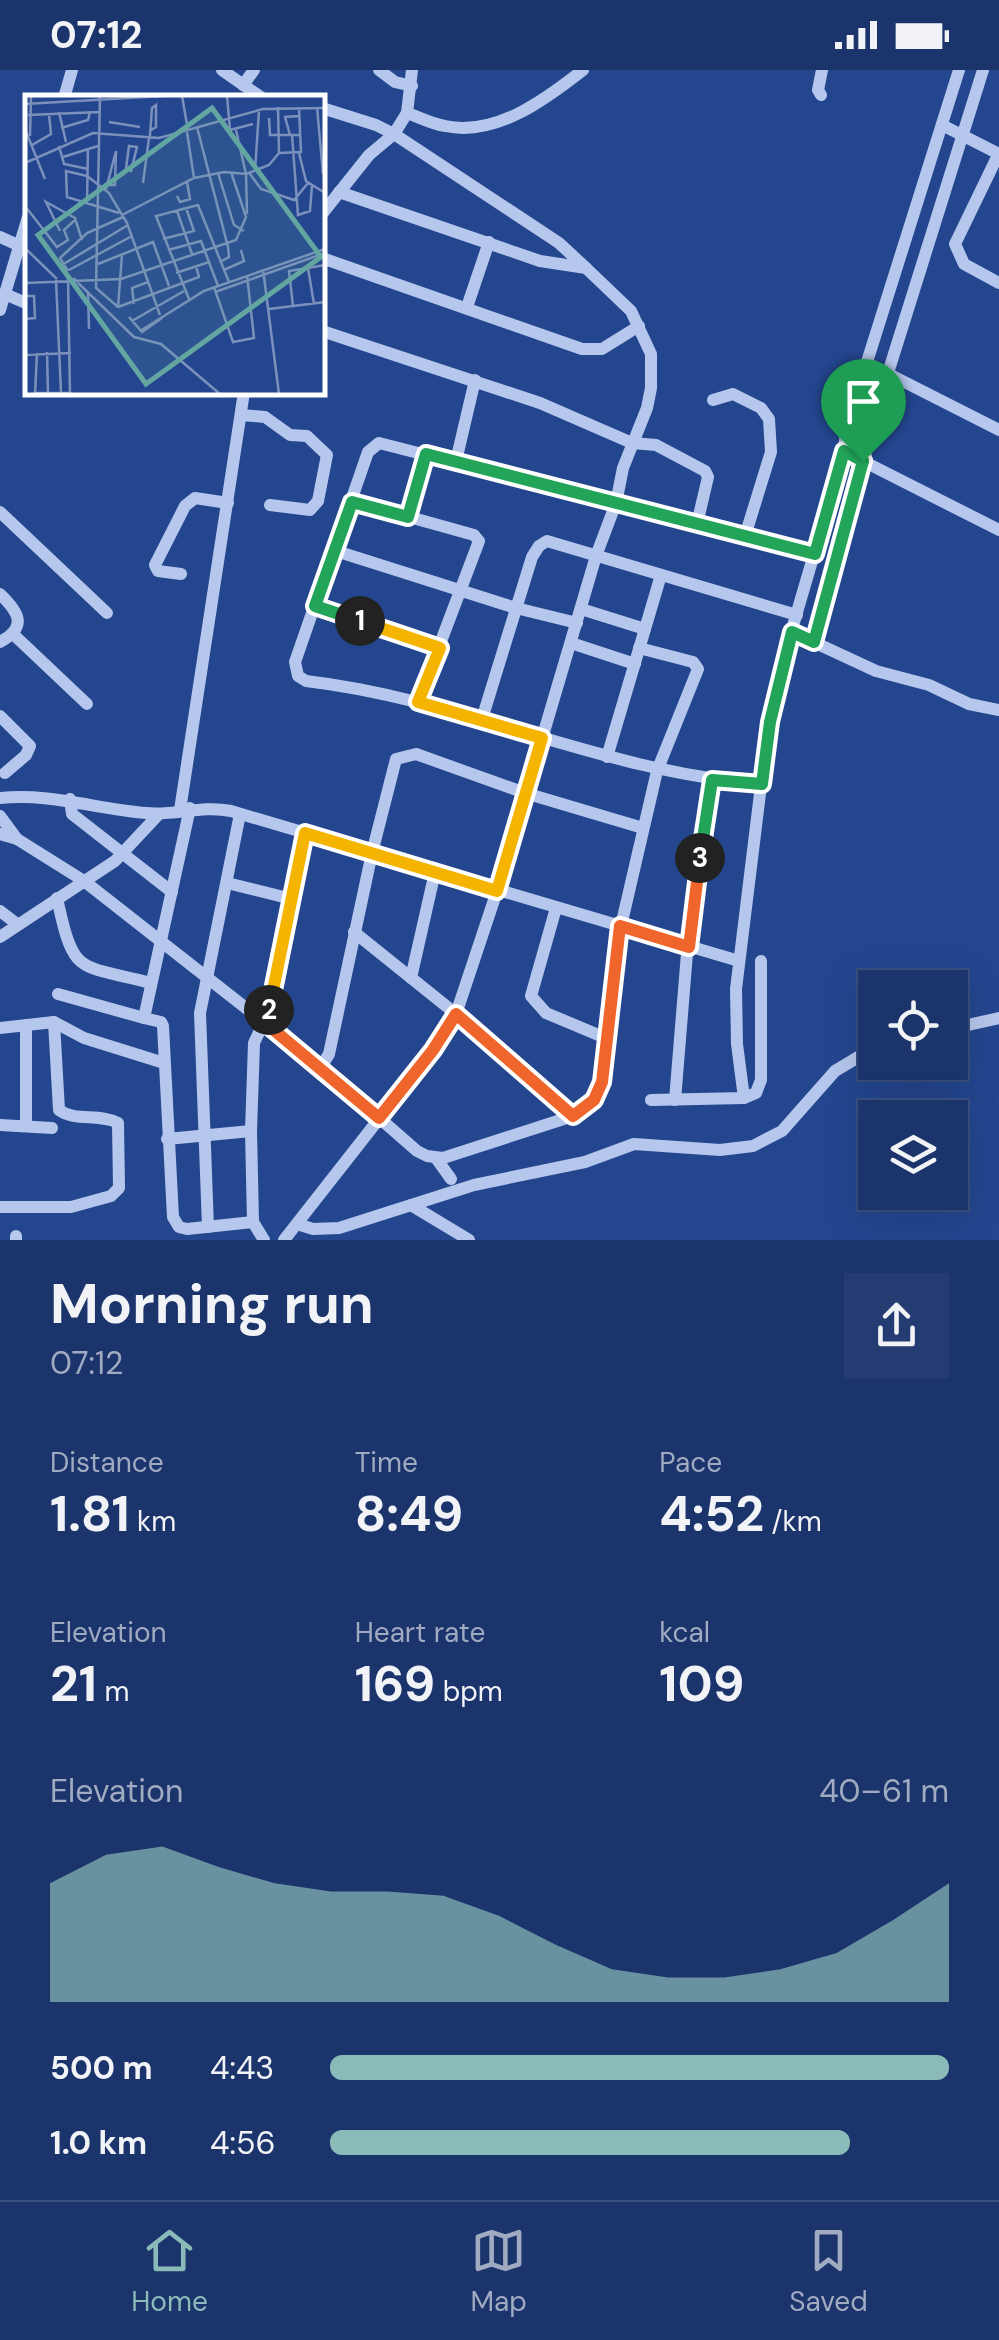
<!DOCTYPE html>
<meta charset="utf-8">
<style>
:root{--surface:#1b346b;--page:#243c71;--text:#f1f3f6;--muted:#a0aac1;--line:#394f7e;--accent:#8bbbb9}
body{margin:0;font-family:"DM Sans",sans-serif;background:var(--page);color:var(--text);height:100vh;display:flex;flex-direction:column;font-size:38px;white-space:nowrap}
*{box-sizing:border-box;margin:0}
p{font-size:32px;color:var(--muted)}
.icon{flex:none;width:55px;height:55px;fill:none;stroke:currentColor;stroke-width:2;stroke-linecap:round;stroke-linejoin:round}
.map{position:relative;height:1170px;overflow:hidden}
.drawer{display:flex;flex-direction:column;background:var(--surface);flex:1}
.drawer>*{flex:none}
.tools{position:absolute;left:858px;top:900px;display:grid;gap:20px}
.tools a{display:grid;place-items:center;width:110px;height:110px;border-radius:0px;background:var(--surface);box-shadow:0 10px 40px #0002,0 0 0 2px var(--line);font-size:50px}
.pin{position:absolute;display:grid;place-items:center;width:85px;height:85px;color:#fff;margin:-102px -42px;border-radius:50% 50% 50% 0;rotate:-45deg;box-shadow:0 0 10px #0007}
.pin .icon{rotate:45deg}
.km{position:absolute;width:50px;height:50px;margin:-25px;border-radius:50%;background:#222;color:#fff;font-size:28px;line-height:50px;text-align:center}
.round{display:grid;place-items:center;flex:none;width:105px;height:105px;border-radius:0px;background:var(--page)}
.head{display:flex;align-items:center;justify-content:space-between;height:170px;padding:0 50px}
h1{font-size:55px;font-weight:700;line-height:75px}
.metrics{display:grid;grid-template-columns:repeat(3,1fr);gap:15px;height:170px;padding:10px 50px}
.metrics div{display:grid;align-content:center}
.metrics b{font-size:50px;font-weight:700}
.metrics small{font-size:28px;font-weight:400}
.metrics p{font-size:28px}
.chart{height:280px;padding:20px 50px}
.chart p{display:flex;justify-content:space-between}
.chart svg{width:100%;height:180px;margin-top:10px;fill:var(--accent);opacity:.7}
ul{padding:0 50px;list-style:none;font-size:32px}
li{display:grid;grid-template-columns:160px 120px 1fr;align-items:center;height:75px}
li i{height:25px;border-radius:12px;background:var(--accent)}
.status{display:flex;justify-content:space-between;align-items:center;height:70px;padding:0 50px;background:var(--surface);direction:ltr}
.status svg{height:28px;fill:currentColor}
.menu{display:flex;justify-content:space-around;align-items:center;height:140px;border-top:2px solid var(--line);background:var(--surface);font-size:28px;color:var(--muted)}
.menu a{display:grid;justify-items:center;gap:5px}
.menu .on{color:var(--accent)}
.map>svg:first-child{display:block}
</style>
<div class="status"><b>07:12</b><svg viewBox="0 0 49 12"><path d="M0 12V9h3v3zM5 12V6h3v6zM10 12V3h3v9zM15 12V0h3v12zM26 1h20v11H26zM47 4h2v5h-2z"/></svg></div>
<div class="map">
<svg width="999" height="1170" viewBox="0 0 999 1170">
<rect width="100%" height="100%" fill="#24468f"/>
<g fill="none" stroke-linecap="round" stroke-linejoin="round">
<g stroke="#b5c7ec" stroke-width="12">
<path d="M 222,0 L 262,28"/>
<path d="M 379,0 L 395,12 L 412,16"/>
<path d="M 243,15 L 254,0"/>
<path d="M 821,25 L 818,20 L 822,0"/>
<path d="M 64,28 L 72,0"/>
<path d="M 322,38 L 376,55 L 394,64 L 407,43 L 412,0"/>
<path d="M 407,43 C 419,47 432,54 445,56 C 496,67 546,29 583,0"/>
<path d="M 942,55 L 999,84"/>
<path d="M 999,83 L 955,174 L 964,194 L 999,213"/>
<path d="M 322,144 L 369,85 L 394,64 L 559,173 L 586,198"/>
<path d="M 0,167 L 18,175"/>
<path d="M 322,188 L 582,279 L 602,279 L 639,256"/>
<path d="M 5,224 L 28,234"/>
<path d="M 467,237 L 489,172"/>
<path d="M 0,240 L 28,147"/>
<path d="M 322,261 L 540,333 L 632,373 L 656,375 L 705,401 L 708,407 L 697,454"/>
<path d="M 867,293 L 999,360"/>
<path d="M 713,330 L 733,324 L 761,338 L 769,349 L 771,382 L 745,466"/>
<path d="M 241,345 L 265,347 L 290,365 L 307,366 L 327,385 L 318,431 L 310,440 L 270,435"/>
<path d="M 843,381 L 999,460"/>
<path d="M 456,391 L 475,310"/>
<path d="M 352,431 L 474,465 L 479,471 L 418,632"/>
<path d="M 0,442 L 107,543"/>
<path d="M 408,447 L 427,384"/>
<path d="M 336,481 L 516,538 L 577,553"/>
<path d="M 181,504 L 158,501 L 155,495 L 185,436 L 195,428 L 228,433"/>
<path d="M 0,524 C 19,542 28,557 0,572"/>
<path d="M 315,536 L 439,578"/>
<path d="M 581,539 L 645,559"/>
<path d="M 792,562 L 876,601 L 929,615 L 969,634 L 999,640"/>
<path d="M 13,564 L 87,634"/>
<path d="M 813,572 L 888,303 L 983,0"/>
<path d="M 571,573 L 635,594"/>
<path d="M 0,646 L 30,676 L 26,685 L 5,703"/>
<path d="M 482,649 L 532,487 L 539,476 L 547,471 L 797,545"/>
<path d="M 607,687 L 661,505"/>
<path d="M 762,714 C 605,703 462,629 306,611 L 298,606 L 295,592 L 368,382 L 379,373 L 815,484"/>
<path d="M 0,728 C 51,723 96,739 146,743 C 175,746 201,735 231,741 L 739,891"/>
<path d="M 70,729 L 72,744 L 172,822"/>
<path d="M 190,738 L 144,948 L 161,952 L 163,956 L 173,1147 L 179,1157 L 187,1159 L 253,1152"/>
<path d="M 180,740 L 244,322"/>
<path d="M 0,746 L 17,769"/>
<path d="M 0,764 L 17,769 L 84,811 L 321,997 L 417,1081 L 427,1086 L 443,1088 L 573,1046 L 594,1030 L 601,1018 L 621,856 L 657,701 L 698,599 L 693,592 L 639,578"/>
<path d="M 227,813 L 292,829"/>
<path d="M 57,828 C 74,906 76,894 151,913"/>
<path d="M 556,838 L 531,926 L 546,943 L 608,969"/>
<path d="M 0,841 L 17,854"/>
<path d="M 354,862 L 456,944 L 573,1046"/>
<path d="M 0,867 L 115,791 L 159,744"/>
<path d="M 411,908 L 435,802"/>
<path d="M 58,924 L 144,948"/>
<path d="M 26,955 L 26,1055"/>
<path d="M 0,958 L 54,952 L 84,968 L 164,993"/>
<path d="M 950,959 L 999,948"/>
<path d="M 321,997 L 329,984 L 372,783 L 396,689 L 416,684 L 525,723 L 643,758"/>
<path d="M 744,1028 L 737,974 L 736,919 L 765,683 L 783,590 L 841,392 L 849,349 L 959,0"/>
<path d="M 651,1030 L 744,1028 L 756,1023 L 761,1010 L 761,891"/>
<path d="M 675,1030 L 689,859 L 711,710"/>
<path d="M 0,1055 L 52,1058"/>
<path d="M 167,1069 L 251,1061"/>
<path d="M 436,1088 L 451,1109"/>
<path d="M 411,1135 L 469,1170"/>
<path d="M 0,1137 L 71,1137 L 111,1126 L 119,1118 L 118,1053 C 100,1043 75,1052 59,1040 L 54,952"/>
<path d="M 297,1154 L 313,1159 L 339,1158 L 474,1115 L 585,1092 L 634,1074 L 720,1080 L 753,1076 L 782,1061 L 835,1001 L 875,977"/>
<path d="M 208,1157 L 200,943 L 240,744"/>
<path d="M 16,1170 L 16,1166"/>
<path d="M 264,1170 L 253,1152 L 251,1061 L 254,973 L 270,939 L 305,763"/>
<path d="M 284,1170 L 433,980 L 456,944 L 497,821 L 596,486 L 616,433 L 623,398 L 647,338 L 651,318 L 651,284 L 631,241 L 586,198 L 540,191 L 339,122"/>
</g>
</g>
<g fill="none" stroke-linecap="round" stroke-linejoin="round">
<defs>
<path id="split-1" d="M 360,551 L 315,536 L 352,432 L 408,447 L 426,384 L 815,484 L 844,381 L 863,391"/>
<path id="split-2" d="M 269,940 L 305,763 L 497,821 L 542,668 L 418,632 L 440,578 L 360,551"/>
<path id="split-3" d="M 269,940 L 263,951 L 379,1048 L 433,980 L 456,944 L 573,1046 L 594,1030 L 602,1012 L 620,856 L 689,877 L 700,788"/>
<path id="split-4" d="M 700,788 L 712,710 L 762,714 L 770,652 L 792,562 L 814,572 L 863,391"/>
</defs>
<use href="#split-1" stroke="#fff" stroke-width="20"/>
<use href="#split-2" stroke="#fff" stroke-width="20"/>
<use href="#split-3" stroke="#fff" stroke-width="20"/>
<use href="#split-4" stroke="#fff" stroke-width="20"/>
<use href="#split-1" stroke="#22a559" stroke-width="12"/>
<use href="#split-2" stroke="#f5b400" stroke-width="12"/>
<use href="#split-3" stroke="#f0652b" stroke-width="12"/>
<use href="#split-4" stroke="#22a559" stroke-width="12"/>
</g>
<g transform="translate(25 25)">
<rect width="300" height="300" fill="#24468f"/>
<path fill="none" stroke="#7c90bc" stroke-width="2.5" d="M 75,1 L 71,193 L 93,212M 157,1 L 163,35M 202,1 L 205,35 L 228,29M 0,9 L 138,1M 292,12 L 298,79M 34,17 L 41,47M 3,20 L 74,17M 244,23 L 245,40 L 276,40M 84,27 L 115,32M 172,32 L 203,152 L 204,162 L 195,167M 36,33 L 63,25 L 65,17M 0,34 L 20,84M 211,35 L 221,79 L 244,70 L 254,58 L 253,12M 162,37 L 169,83M 265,40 L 260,22 L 275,21M 267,40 L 273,120 L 285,116 L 287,90M 5,41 L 6,1M 125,43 L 125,39 L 126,27 L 127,13 L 131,10 L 131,32 L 126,35M 7,50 L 26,39 L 24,19M 34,51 L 39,69 L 63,74M 104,51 L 112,52 L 106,76 L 101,73 ZM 254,58 L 276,57 L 274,13M 274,58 L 281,86 L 300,98M 38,62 L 73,51M 0,68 L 68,38 L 134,43 L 238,14 L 300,13M 230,76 L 234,15M 193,78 L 209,130 L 219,136M 225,79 L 236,94 L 269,105 L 283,88M 118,88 L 124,43M 81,94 L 91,56 L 90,90 L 83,90M 152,101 L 155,107 L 165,104 L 162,87M 62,108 L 63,54M 0,111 L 32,152 L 43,145 L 39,135 L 51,124M 0,112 L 1,188M 152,116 L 167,159M 94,118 L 42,102 L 41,76 L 62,81 L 84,98 L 102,128 L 135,220M 97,120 L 169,83 L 199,77 L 221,79 L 222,119M 35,136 L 21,107 L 50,123 L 57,145M 138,144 L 169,136 L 161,113M 2,155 L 32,184M 143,155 L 176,146 L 193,191M 73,169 L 128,147 L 144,191M 37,170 L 103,130M 283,173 L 289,209M 238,174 L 254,299M 44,175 L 107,141M 199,175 L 219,166 L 216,155M 43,176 L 35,163 L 62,138 L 98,122M 151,178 L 184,167M 43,182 L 45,299M 48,183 L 109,242 L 136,249 L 195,299M 31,185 L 36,298M 0,188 L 96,184 L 211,145 L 221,122 L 206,77M 189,192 L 208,247 L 229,243 L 222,180M 190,197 L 300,158M 63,198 L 64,234M 0,201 L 9,201 L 10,223 L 0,224M 164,204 L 131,121 L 173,110 L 204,187M 109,209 L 107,193 L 123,187M 268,211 L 264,176 L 300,170M 93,212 L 174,182 L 171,171M 93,212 L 97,160M 244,214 L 300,207M 104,222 L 117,237 L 137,223M 107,226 L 159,196M 115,236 L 179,196 L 300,154M 22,257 L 23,299M 0,260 L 46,258M 10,298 L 45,298M 10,299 L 12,258"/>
<path fill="#63a6a1" fill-opacity="0.15" stroke="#63a6a1" stroke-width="5" d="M 187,13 L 296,162 L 121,289 L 13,140 Z"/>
<rect width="300" height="300" fill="none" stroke="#fff" stroke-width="5"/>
</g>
</svg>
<div class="tools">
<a><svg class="icon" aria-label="locate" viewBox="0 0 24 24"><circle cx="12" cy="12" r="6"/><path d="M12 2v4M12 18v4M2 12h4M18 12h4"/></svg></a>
<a><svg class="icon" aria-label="layers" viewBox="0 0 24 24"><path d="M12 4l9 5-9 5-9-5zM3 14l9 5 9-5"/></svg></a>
</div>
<div class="pin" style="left:863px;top:391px;background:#1e9e55"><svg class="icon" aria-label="arrive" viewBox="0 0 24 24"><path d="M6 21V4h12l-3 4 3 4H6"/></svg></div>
<b class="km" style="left:360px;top:551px">1</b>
<b class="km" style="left:269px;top:940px">2</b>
<b class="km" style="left:700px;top:788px">3</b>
</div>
<section class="drawer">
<div class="head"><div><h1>Morning run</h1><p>07:12</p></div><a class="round"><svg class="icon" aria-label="share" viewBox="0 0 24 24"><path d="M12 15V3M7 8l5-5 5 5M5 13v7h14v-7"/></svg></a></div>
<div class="metrics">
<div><p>Distance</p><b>1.81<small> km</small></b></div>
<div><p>Time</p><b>8:49</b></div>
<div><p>Pace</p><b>4:52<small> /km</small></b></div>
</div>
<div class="metrics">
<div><p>Elevation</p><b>21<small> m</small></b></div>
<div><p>Heart rate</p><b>169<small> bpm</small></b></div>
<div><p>kcal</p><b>109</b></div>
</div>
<div class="chart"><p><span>Elevation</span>40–61 m</p>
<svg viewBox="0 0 160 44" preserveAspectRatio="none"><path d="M0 44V15L10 8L20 6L30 11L40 15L50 17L60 17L70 18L80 23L90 30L100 36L110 38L120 38L130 36L140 32L150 24L160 15V44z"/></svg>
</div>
<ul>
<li><b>500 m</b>4:43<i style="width:100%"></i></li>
<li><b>1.0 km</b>4:56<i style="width:84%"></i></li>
</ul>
</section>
<nav class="menu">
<a class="on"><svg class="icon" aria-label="home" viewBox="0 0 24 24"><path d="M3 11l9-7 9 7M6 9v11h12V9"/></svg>Home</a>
<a><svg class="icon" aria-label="map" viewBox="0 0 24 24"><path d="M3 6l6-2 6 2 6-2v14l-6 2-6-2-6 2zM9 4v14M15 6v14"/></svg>Map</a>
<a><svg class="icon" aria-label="saved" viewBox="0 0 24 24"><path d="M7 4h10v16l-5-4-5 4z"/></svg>Saved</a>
</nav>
